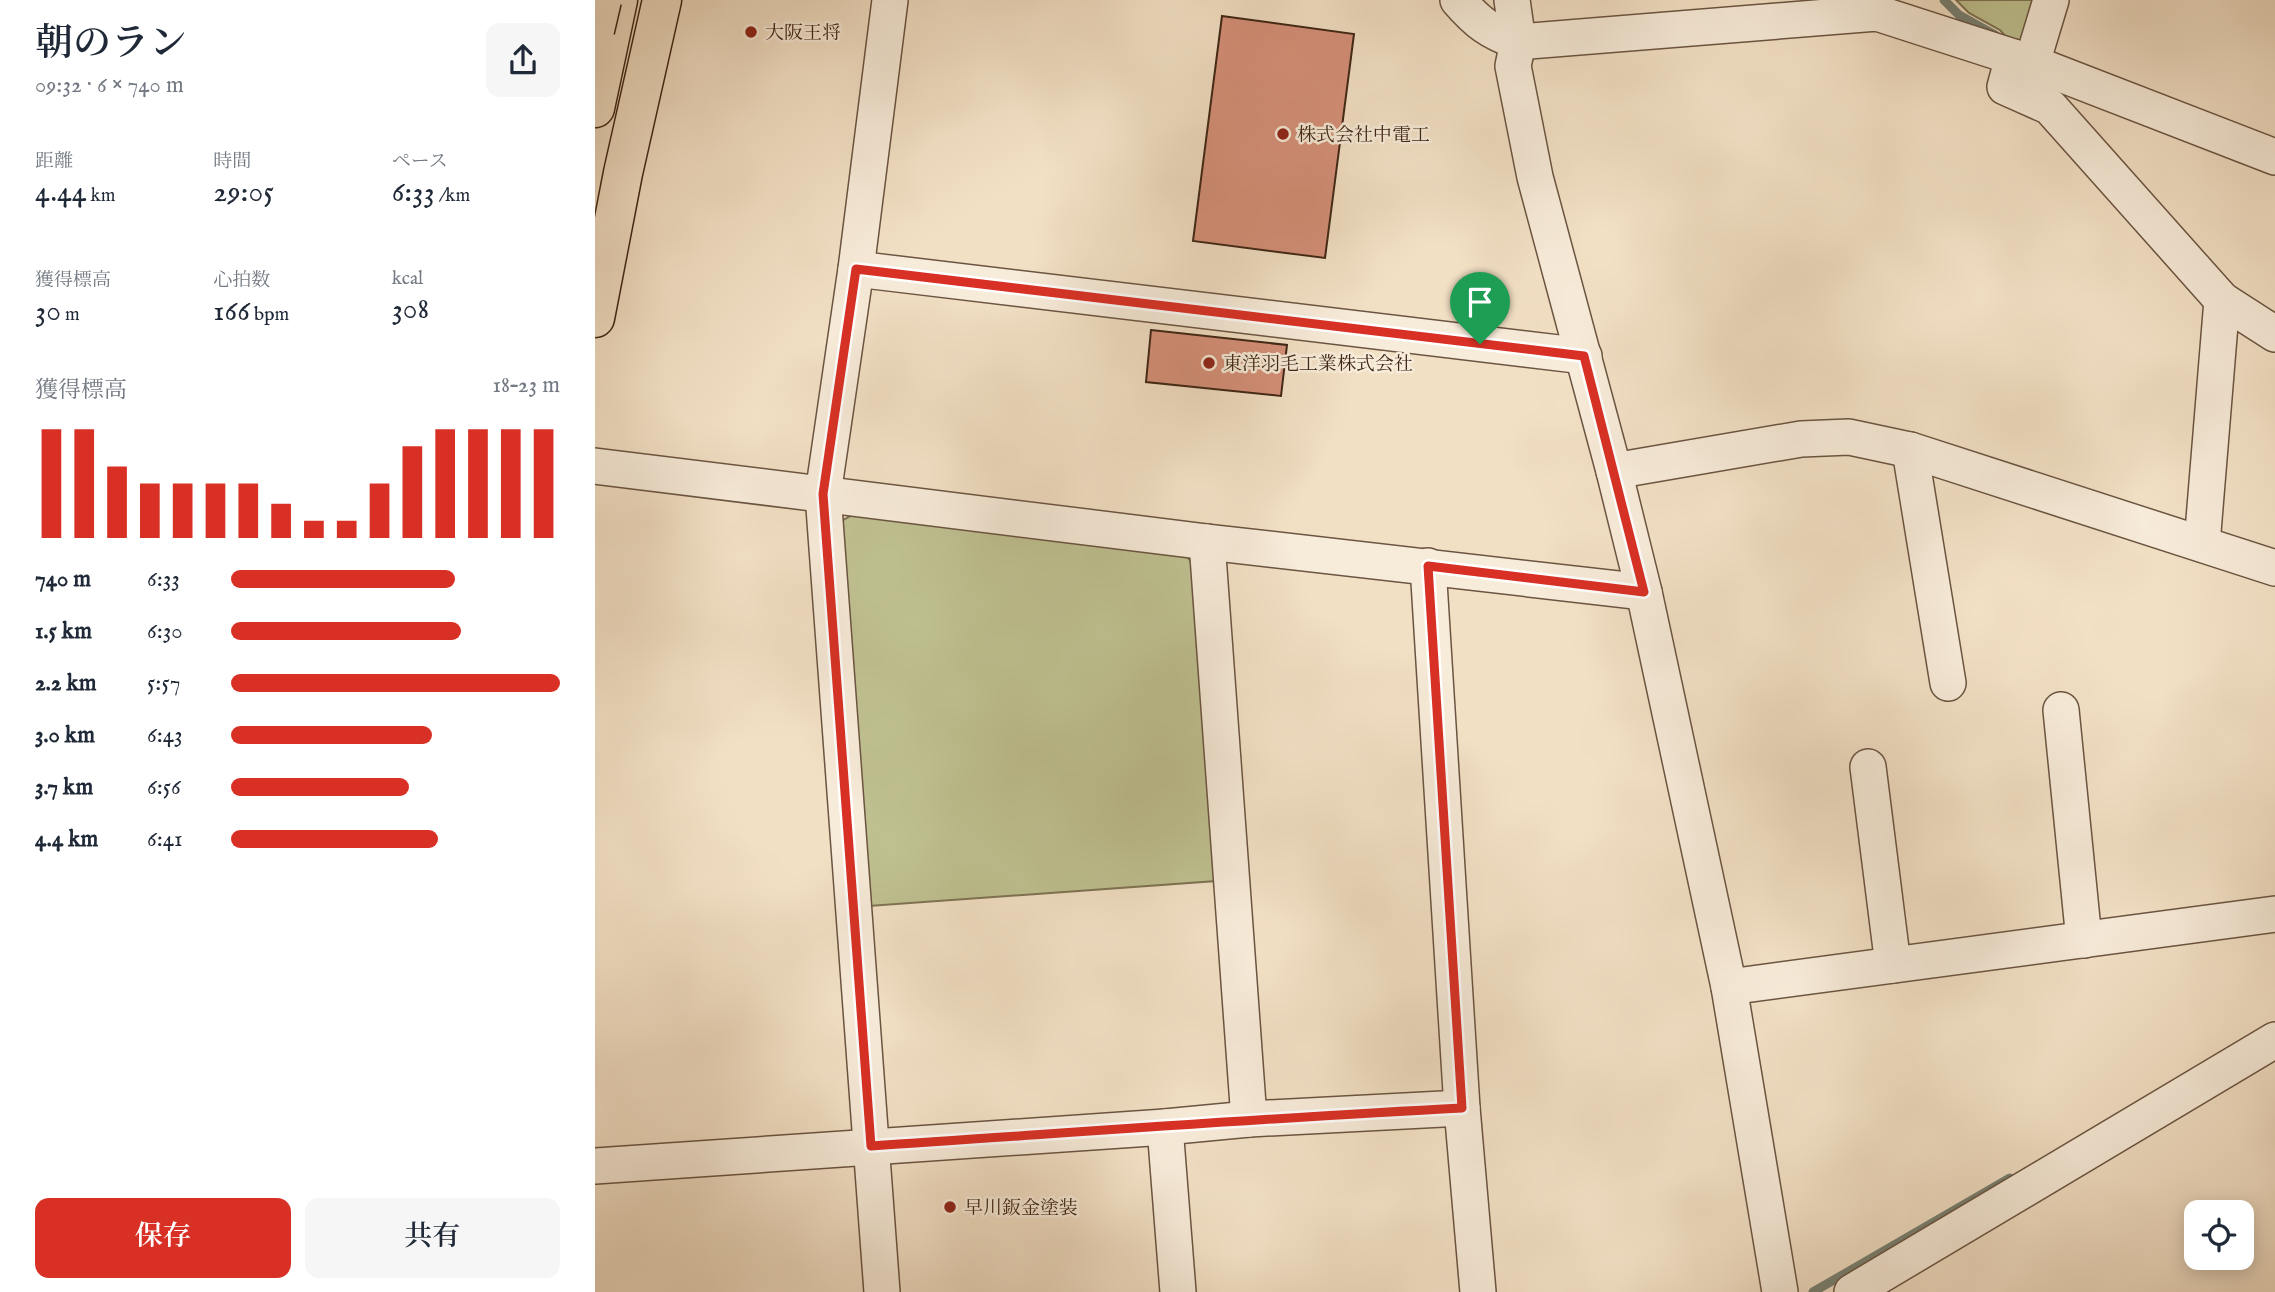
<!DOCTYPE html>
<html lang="ja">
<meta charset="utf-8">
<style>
:root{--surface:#fff;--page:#f6f6f7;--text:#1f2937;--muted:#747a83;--accent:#d93025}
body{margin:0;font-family:"IM FELL English","Noto Serif JP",serif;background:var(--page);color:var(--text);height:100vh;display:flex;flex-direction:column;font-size:26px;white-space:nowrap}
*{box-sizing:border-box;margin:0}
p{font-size:23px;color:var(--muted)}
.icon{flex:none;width:38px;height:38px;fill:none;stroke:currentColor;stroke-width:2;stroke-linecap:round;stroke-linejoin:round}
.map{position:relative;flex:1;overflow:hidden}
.sheet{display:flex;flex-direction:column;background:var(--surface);width:595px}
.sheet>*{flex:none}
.buttons{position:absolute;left:1589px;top:1200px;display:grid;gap:14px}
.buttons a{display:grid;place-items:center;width:70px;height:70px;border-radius:14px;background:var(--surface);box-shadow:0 4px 18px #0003;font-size:35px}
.pin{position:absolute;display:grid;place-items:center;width:60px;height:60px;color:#fff;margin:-72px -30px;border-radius:50% 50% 50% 0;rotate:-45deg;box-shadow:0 0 7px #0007}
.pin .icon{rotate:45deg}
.round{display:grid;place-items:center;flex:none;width:74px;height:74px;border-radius:14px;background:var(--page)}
.head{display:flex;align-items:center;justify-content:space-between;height:119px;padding:0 35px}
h1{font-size:38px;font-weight:600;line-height:52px}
.metrics{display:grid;grid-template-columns:repeat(3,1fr);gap:10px;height:119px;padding:7px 35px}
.metrics div{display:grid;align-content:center}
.metrics b{font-size:30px;font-weight:600}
.metrics small{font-size:19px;font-weight:400}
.metrics p{font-size:19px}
.chart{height:196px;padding:14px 35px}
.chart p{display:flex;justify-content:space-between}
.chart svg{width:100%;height:126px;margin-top:7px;stroke:var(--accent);stroke-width:6}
.button{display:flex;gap:14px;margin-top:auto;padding:14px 35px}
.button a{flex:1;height:80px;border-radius:14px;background:var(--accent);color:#fff;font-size:28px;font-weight:600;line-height:80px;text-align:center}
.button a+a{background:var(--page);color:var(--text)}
ul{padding:0 35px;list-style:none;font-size:23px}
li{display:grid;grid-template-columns:112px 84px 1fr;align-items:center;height:52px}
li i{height:18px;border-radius:9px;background:var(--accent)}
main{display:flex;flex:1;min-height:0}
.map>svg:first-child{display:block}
</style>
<main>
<section class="sheet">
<div class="head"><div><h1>朝のラン</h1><p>09:32 · 6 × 740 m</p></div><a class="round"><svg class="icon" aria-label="share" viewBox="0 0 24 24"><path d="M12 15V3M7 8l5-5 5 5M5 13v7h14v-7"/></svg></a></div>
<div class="metrics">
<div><p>距離</p><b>4.44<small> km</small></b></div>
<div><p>時間</p><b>29:05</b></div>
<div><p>ペース</p><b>6:33<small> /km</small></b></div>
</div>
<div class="metrics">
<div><p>獲得標高</p><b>30<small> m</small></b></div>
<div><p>心拍数</p><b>166<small> bpm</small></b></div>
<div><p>kcal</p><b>308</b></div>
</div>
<div class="chart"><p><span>獲得標高</span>18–23 m</p>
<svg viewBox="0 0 160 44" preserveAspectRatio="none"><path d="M5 44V6M15 44V6M25 44V19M35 44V25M45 44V25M55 44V25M65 44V25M75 44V32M85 44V38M95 44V38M105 44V25M115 44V12M125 44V6M135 44V6M145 44V6M155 44V6"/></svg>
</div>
<ul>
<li><b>740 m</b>6:33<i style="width:68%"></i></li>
<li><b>1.5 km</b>6:30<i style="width:70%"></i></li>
<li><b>2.2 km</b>5:57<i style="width:100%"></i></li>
<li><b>3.0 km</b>6:43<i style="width:61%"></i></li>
<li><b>3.7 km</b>6:56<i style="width:54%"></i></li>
<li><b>4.4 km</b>6:41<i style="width:63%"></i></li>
</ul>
<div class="button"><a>保存</a><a>共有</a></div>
</section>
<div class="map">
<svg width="1680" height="1292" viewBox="0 0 1680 1292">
<rect width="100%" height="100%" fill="#f2e0c5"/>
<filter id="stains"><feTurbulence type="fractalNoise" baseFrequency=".00286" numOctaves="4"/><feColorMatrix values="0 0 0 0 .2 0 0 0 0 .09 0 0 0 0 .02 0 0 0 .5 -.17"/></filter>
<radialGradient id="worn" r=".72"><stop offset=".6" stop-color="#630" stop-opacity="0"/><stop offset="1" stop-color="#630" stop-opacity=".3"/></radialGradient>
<g fill="#bfc191" stroke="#7e7353" stroke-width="2">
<path d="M 1361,0 L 1446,0 L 1428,47 L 1413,39 L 1405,30 L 1374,13 Z"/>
<path d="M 261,513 L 586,550 L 601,567 L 621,881 L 274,906 L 246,521 Z"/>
</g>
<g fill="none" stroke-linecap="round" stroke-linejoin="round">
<g stroke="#768073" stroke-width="9">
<path d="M 1349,0 L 1364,15 L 1400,35"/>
<path d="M 1218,1292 L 1415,1178"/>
</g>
</g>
<g fill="#d59079" stroke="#3e2515" stroke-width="2">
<path d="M 627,16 L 759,34 L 730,258 L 598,241 Z"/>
<path d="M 556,330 L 692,345 L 686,396 L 551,382 Z"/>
</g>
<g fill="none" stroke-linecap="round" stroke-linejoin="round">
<defs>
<g id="street">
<path d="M 863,0 C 883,23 894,31 923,42 L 1282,13 L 1437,63 L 1680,157"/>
<path d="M 917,0 L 923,42 L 918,66 L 940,177 L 1019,471 L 1049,592 L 1134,987 L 1185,1292"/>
<path d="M 1418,57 L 1410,87 L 1455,107 L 1627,300 L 1680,334"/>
<path d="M 1437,63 L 1456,0"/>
<path d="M 261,269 L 989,356"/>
<path d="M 1315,450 L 1353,683"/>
<path d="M 0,466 L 612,542 L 1049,592"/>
<path d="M 1019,471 L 1206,439 L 1254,437 L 1315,450 L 1680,568"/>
<path d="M 612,542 L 654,1119"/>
<path d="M 1607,544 L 1627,300"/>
<path d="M 833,566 L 867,1108 L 883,1292"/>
<path d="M 1466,710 L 1489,940"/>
<path d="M 1273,767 L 1298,965"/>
<path d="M 1134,987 L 1680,914"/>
<path d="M 570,1127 L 583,1292"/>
<path d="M 0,1166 L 570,1127 L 654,1119 L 867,1108"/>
<path d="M 287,1292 L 228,494 L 261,269 L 295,0"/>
<path d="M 1257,1292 L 1680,1040"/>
</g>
<g id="highway">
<path d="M 0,108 L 23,0"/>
<path d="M 0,318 L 28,173 L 67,0"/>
</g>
</defs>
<use href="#street" stroke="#6b5441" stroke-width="38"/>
<use href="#highway" stroke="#3e2515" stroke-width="41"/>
<use href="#street" stroke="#f7ebd9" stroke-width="35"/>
<use href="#highway" stroke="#f2e0c5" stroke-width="38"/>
<defs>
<path id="highway-bridge" d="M 0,30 L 7,0"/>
</defs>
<use href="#highway-bridge" stroke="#3e2515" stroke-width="41" stroke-linecap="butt"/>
<use href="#highway-bridge" stroke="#f2e0c5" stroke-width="38"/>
</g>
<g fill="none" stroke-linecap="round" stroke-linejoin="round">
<defs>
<path id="route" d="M 261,269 L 989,356 L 1049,592 L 833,566 L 867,1108 C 670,1118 473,1133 276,1146 L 228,494 Z"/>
</defs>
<use href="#route" stroke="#fff" stroke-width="14"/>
<use href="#route" stroke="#d93025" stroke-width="9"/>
</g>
<g fill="#8f2418" stroke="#f7ebd9" stroke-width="2.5">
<circle cx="156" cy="32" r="7"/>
<circle cx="688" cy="134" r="7"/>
<circle cx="614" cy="363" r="7"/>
<circle cx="355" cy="1207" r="7"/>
</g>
<g text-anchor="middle" stroke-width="5" stroke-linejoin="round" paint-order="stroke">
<g font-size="19" fill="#3e2515" stroke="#f7ebd9" text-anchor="start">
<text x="170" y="39">大阪王将</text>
<text x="702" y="141">株式会社中電工</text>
<text x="628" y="370">東洋羽毛工業株式会社</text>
<text x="369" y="1214">早川鈑金塗装</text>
</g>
</g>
<rect width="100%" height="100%" filter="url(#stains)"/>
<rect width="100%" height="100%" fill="url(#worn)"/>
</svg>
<div class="buttons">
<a><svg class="icon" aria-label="locate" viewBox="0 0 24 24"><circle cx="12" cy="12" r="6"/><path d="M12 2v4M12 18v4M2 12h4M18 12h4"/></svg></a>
</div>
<div class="pin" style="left:885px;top:344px;background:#1e9e55"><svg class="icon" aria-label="arrive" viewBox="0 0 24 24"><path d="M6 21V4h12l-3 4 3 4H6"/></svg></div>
</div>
</main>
